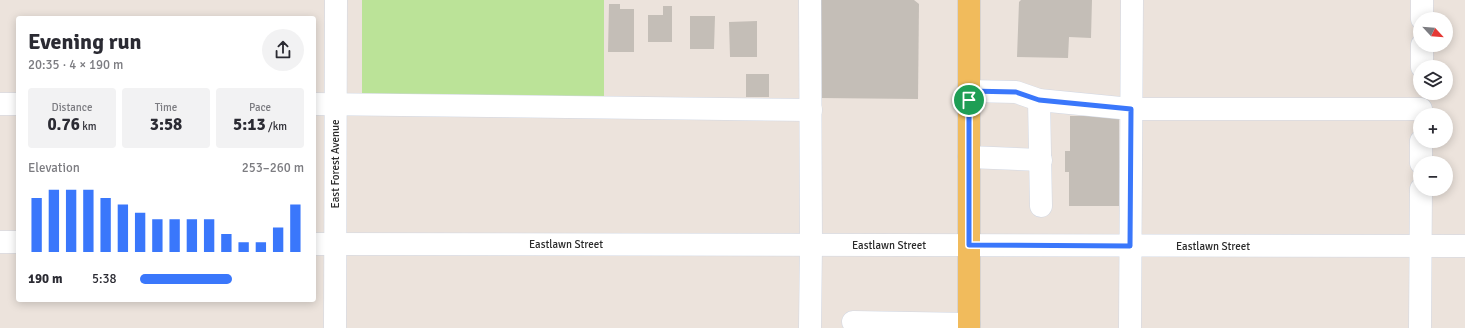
<!DOCTYPE html>
<meta charset="utf-8">
<style>
:root{--surface:#fff;--page:#f2f2f3;--text:#2b2b33;--muted:#7c7c81;--accent:#3a77fb}
body{margin:0;font-family:Signika,sans-serif;background:var(--page);color:var(--text);height:100vh;display:flex;flex-direction:column;font-size:15px;white-space:nowrap}
*{box-sizing:border-box;margin:0}
p{font-size:13px;color:var(--muted)}
.icon{flex:none;width:22px;height:22px;fill:none;stroke:currentColor;stroke-width:2;stroke-linecap:round;stroke-linejoin:round}
.map{position:relative;flex:1;overflow:hidden}
.side{position:absolute;left:16px;top:16px;width:300px;height:286px;display:flex;flex-direction:column;background:var(--surface);border-radius:4px;box-shadow:0 2px 10px #0003}
.side>*{flex:none}
.needle{width:26px;rotate:116deg}
.tools{position:absolute;left:1413px;top:12px;display:grid;gap:8px}
.tools a{display:grid;place-items:center;width:40px;height:40px;border-radius:50%;background:var(--surface);box-shadow:0 2px 10px #0003;font-size:20px}
.pin{position:absolute;display:grid;place-items:center;width:34px;height:34px;color:#fff;margin:-17px;border:2px solid #fff;border-radius:50%;box-shadow:0 1px 4px #0007}
.round{display:grid;place-items:center;flex:none;width:42px;height:42px;border-radius:21px;background:var(--page)}
.head{display:flex;align-items:center;justify-content:space-between;height:68px;padding:0 12px}
h1{font-size:22px;font-weight:700;line-height:30px}
.figures{display:grid;grid-template-columns:repeat(3,1fr);gap:6px;height:68px;padding:4px 12px}
.figures div{display:grid;align-content:center;border-radius:4px;background:var(--page);text-align:center}
.figures b{font-size:17px;font-weight:700}
.figures small{font-size:11px;font-weight:400}
.figures p{font-size:11px}
.chart{height:112px;padding:8px 12px}
.chart p{display:flex;justify-content:space-between}
.chart svg{width:100%;height:72px;margin-top:4px;stroke:var(--accent);stroke-width:6}
ul{padding:0 12px;list-style:none;font-size:13px}
li{display:grid;grid-template-columns:64px 48px 1fr;align-items:center;height:30px}
li i{height:10px;border-radius:5px;background:var(--accent)}
.map>svg:first-child{display:block}
</style>
<div class="map">
<svg width="1465" height="328" viewBox="0 0 1465 328">
<rect width="100%" height="100%" fill="#ece3dc"/>
<path fill="#bbe398" d="M 362,0 L 604,0 L 604,100 L 362,99 Z"/>
<g fill="#c4beb7">
<path d="M 820,0 L 914,0 L 919,4 L 918,99 L 820,98 Z"/>
<path d="M 1021,0 L 1092,0 L 1091,38 L 1069,37 L 1068,58 L 1017,57 L 1019,2 Z"/>
<path d="M 609,4 L 620,4 L 620,9 L 634,9 L 634,52 L 608,52 Z"/>
<path d="M 663,6 L 672,6 L 672,42 L 648,42 L 648,15 L 663,15 Z"/>
<path d="M 690,16 L 715,16 L 714,49 L 690,49 Z"/>
<path d="M 757,21 L 757,57 L 730,57 L 729,22 Z"/>
<rect x="746" y="74" width="23" height="23"/>
<path d="M 1070,116 L 1119,116 L 1119,206 L 1069,206 L 1069,172 L 1065,172 L 1065,151 L 1070,151 Z"/>
</g>
<g fill="none" stroke-linecap="round" stroke-linejoin="round">
<defs>
<g id="minor">
<path d="M 1422,19 L 1422,0"/>
<path d="M 1422,67 L 1422,45"/>
<path d="M 969,91 L 1016,92 L 1039,100 L 1131,109 L 1421,109"/>
<path d="M 1039,100 L 1041,206"/>
<path d="M 0,104 L 18,104"/>
<path d="M 314,104 L 811,110"/>
<path d="M 969,157 L 1041,160"/>
<path d="M 1421,163 L 1421,141"/>
<path d="M 0,242 L 18,242"/>
<path d="M 314,244 L 1465,246"/>
<path d="M 853,322 L 969,324"/>
<path d="M 335,328 L 336,0"/>
<path d="M 810,328 L 811,245 L 810,0"/>
<path d="M 1130,328 L 1132,0"/>
<path d="M 1420,328 L 1421,189"/>
</g>
<path id="major" d="M 969,328 L 969,0"/>
</defs>
<use href="#minor" stroke="#d1d7e3" stroke-width="23"/>
<use href="#major" stroke="#c3c3c3" stroke-width="23"/>
<use href="#minor" stroke="#fff" stroke-width="22"/>
<use href="#major" stroke="#f1bb5c" stroke-width="22"/>
</g>
<g fill="none" stroke-linecap="round" stroke-linejoin="round">
<defs>
<path id="route" d="M 969,91 L 1016,92 L 1039,100 L 1131,109 L 1130,246 L 969,245 Z"/>
</defs>
<use href="#route" stroke="#fff" stroke-width="8"/>
<use href="#route" stroke="#3a77fb" stroke-width="5"/>
</g>
<g text-anchor="middle" stroke-width="4" stroke-linejoin="round" paint-order="stroke">
<g font-size="11" fill="#2a2a2a" stroke="#fff">
<text transform="translate(335 164) rotate(-90)" y="4">East Forest Avenue</text>
<text x="566" y="248">Eastlawn Street</text>
<text x="889" y="249">Eastlawn Street</text>
<text x="1213" y="250">Eastlawn Street</text>
</g>
</g>
</svg>
<div class="tools">
<a><svg class="needle" viewBox="-14 -14 28 28"><path d="M0-13l5 13h-10z" fill="#e53935"/><path d="M0 13l5-13h-10z" fill="#7c7c81"/></svg></a>
<a><svg class="icon" aria-label="layers" viewBox="0 0 24 24"><path d="M12 4l9 5-9 5-9-5zM3 14l9 5 9-5"/></svg></a>
<a>+</a>
<a>−</a>
</div>
<div class="pin" style="left:969px;top:100px;background:#1e9e55"><svg class="icon" aria-label="arrive" viewBox="0 0 24 24"><path d="M6 21V4h12l-3 4 3 4H6"/></svg></div>
<section class="side">
<div class="head"><div><h1>Evening run</h1><p>20:35 · 4 × 190 m</p></div><a class="round"><svg class="icon" aria-label="share" viewBox="0 0 24 24"><path d="M12 15V3M7 8l5-5 5 5M5 13v7h14v-7"/></svg></a></div>
<div class="figures">
<div><p>Distance</p><b>0.76<small> km</small></b></div>
<div><p>Time</p><b>3:58</b></div>
<div><p>Pace</p><b>5:13<small> /km</small></b></div>
</div>
<div class="chart"><p><span>Elevation</span>253–260 m</p>
<svg viewBox="0 0 160 44" preserveAspectRatio="none"><path d="M5 44V11M15 44V6M25 44V6M35 44V6M45 44V11M55 44V15M65 44V20M75 44V24M85 44V24M95 44V24M105 44V24M115 44V33M125 44V38M135 44V38M145 44V29M155 44V15"/></svg>
</div>
<ul>
<li><b>190 m</b>5:38<i style="width:56%"></i></li>
</ul>
</section>
</div>
